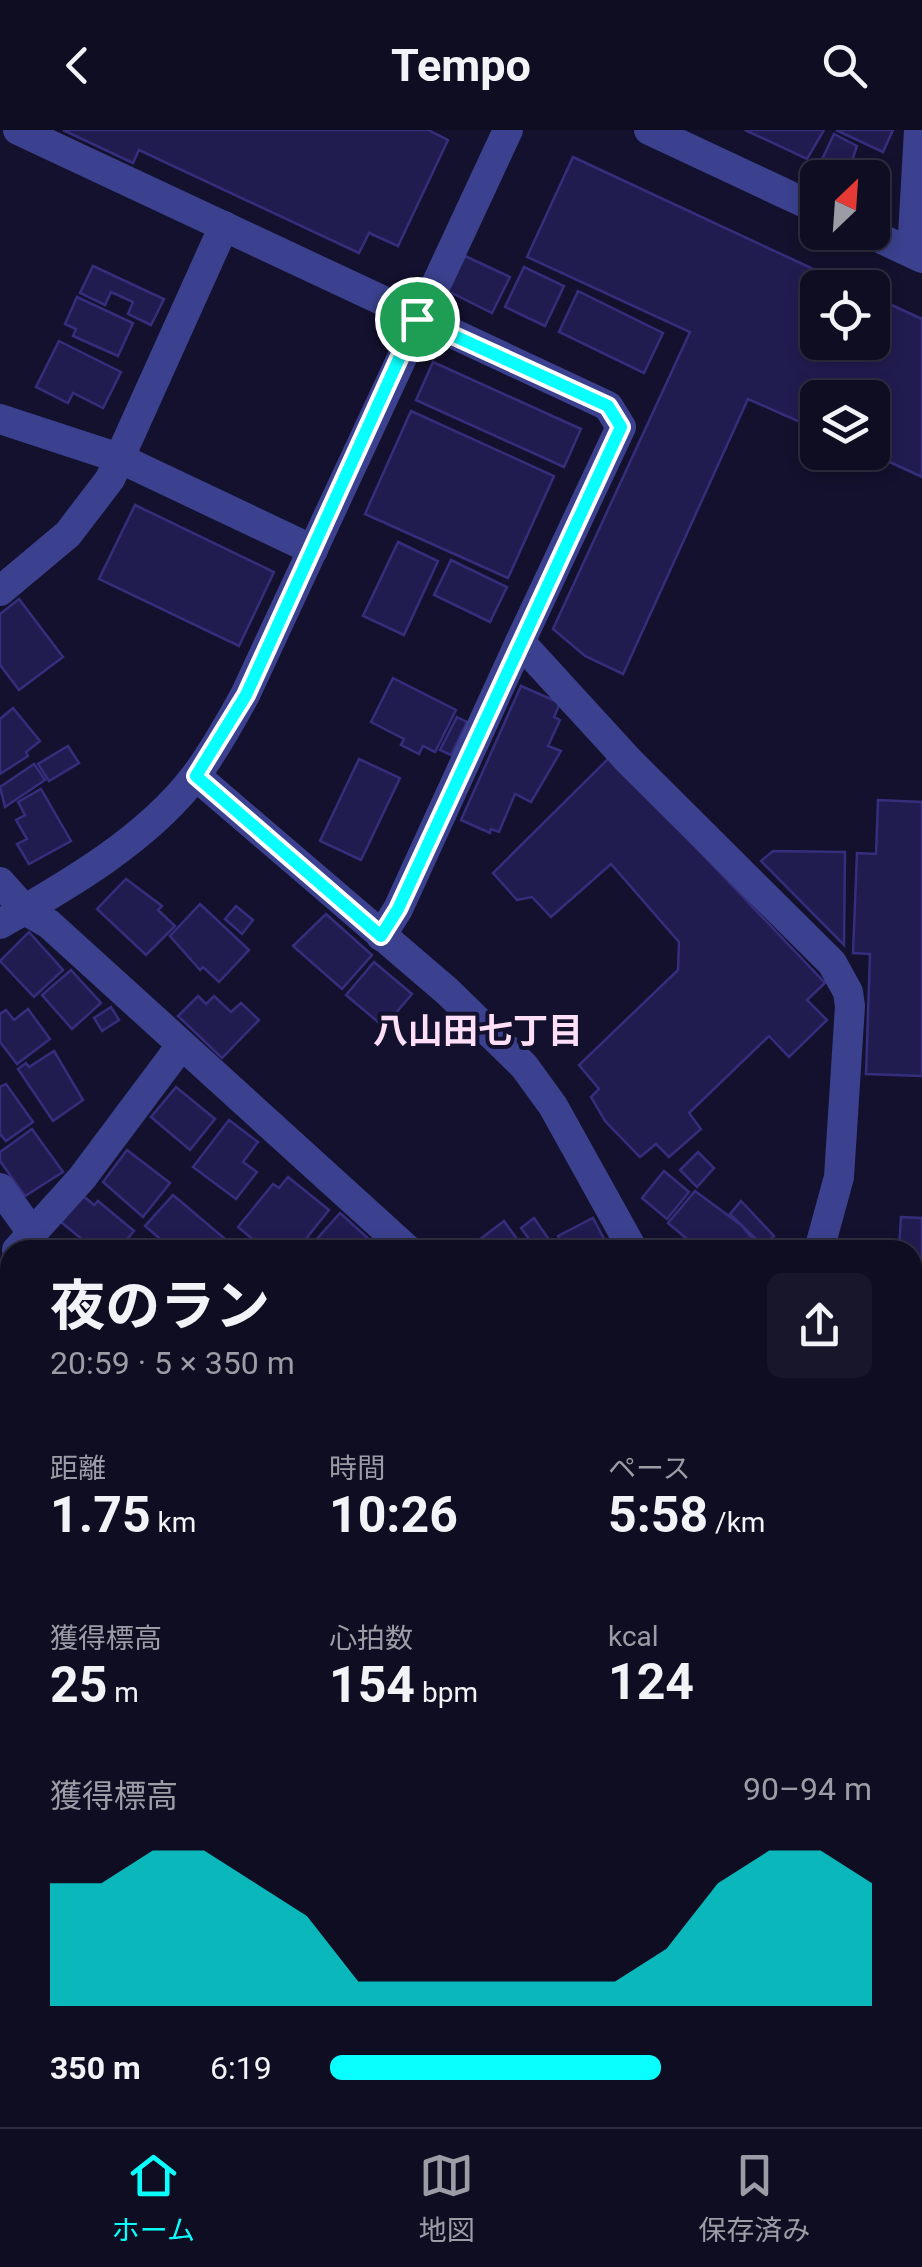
<!DOCTYPE html>
<html lang="ja">
<meta charset="utf-8">
<style>
:root{--surface:#0e0d22;--page:#17162a;--text:#f1f3f6;--muted:#9b9ca5;--line:#2e2d40;--accent:#09fffd}
body{margin:0;font-family:Roboto,"Noto Sans JP",sans-serif;background:var(--page);color:var(--text);height:100vh;display:flex;flex-direction:column;font-size:38px;white-space:nowrap}
*{box-sizing:border-box;margin:0}
p{font-size:32px;color:var(--muted)}
.icon{flex:none;width:55px;height:55px;fill:none;stroke:currentColor;stroke-width:2;stroke-linecap:round;stroke-linejoin:round}
.map{position:relative;flex:1;overflow:hidden}
.drawer{position:absolute;left:0px;top:1110px;width:922px;height:888px;display:flex;flex-direction:column;background:var(--surface);border-radius:30px 30px 0 0;box-shadow:0 5px 15px #0003,0 0 0 2px var(--line)}
.drawer>*{flex:none}
.needle{width:65px;rotate:25deg}
.controls{position:absolute;left:800px;top:30px;display:grid;gap:20px}
.controls a{display:grid;place-items:center;width:90px;height:90px;border-radius:15px;background:var(--surface);box-shadow:0 5px 15px #0003,0 0 0 2px var(--line);font-size:50px}
.pin{position:absolute;display:grid;place-items:center;width:85px;height:85px;color:#fff;margin:-42px;border:5px solid #fff;border-radius:50%;box-shadow:0 2px 10px #0007}
.round{display:grid;place-items:center;flex:none;width:105px;height:105px;border-radius:15px;background:var(--page)}
.summary{display:flex;align-items:center;justify-content:space-between;height:170px;padding:0 50px}
h1{font-size:55px;font-weight:700;line-height:75px}
.metrics{display:grid;grid-template-columns:repeat(3,1fr);gap:15px;height:170px;padding:10px 50px}
.metrics div{display:grid;align-content:center}
.metrics b{font-size:50px;font-weight:700}
.metrics small{font-size:28px;font-weight:400}
.metrics p{font-size:28px}
.chart{height:280px;padding:20px 50px}
.chart p{display:flex;justify-content:space-between}
.chart svg{width:100%;height:180px;margin-top:10px;fill:var(--accent);opacity:.7}
ul{padding:0 50px;list-style:none;font-size:32px}
li{display:grid;grid-template-columns:160px 120px 1fr;align-items:center;height:75px}
li i{height:25px;border-radius:12px;background:var(--accent)}
header{display:flex;justify-content:space-between;align-items:center;height:130px;padding:0 50px;background:var(--surface);font-size:45px;font-weight:700}
.menu{display:flex;justify-content:space-around;align-items:center;height:140px;border-top:2px solid var(--line);background:var(--surface);font-size:28px;color:var(--muted)}
.menu a{display:grid;justify-items:center;gap:5px}
.menu .selected{color:var(--accent)}
.map>svg:first-child{display:block}
</style>
<header><svg class="icon" aria-label="back" viewBox="0 0 24 24"><path d="M15 5l-7 7 7 7"/></svg>Tempo<svg class="icon" aria-label="search" viewBox="0 0 24 24"><circle cx="10" cy="10" r="6"/><path d="M15 15l6 6"/></svg></header>
<div class="map">
<svg width="922" height="1997" viewBox="0 0 922 1997">
<rect width="100%" height="100%" fill="#13112d"/>
<g fill="#211c4f" stroke="#352e7c" stroke-width="2.5">
<path d="M 63,0 L 428,0 L 448,10 L 398,116 L 369,103 L 359,123 L 139,20 L 133,33 Z"/>
<path d="M 745,0 L 824,0 L 807,29 Z"/>
<path d="M 836,0 L 893,0 L 883,22 Z"/>
<path d="M 834,4 L 857,16 L 846,48 L 818,38 Z"/>
<path d="M 573,27 L 854,158 L 818,158 L 818,212 L 872,212 L 872,166 L 922,189 L 922,347 L 868,322 L 872,322 L 872,268 L 818,268 L 818,300 L 748,269 L 623,544 L 585,526 L 553,499 L 690,202 L 527,127 Z"/>
<path d="M 465,126 L 510,147 L 492,183 L 448,161 Z"/>
<path d="M 93,136 L 164,169 L 151,195 L 128,184 L 133,172 L 111,162 L 105,175 L 80,163 Z"/>
<path d="M 524,137 L 564,156 L 545,196 L 505,177 Z"/>
<path d="M 578,161 L 663,203 L 644,243 L 559,202 Z"/>
<path d="M 77,167 L 133,193 L 118,226 L 73,206 L 76,199 L 65,194 Z"/>
<path d="M 59,211 L 121,242 L 103,278 L 73,263 L 68,273 L 36,257 Z"/>
<path d="M 433,232 L 581,299 L 564,337 L 416,270 Z"/>
<path d="M 411,281 L 554,346 L 508,448 L 365,384 Z"/>
<path d="M 135,375 L 274,442 L 239,516 L 99,449 Z"/>
<path d="M 398,412 L 438,431 L 404,505 L 363,486 Z"/>
<path d="M 451,430 L 507,457 L 490,492 L 434,465 Z"/>
<path d="M 19,469 L 63,527 L 19,560 L 0,535 L 0,484 Z"/>
<path d="M 393,548 L 456,580 L 435,622 L 423,616 L 419,624 L 401,615 L 404,609 L 371,592 Z"/>
<path d="M 521,556 L 560,573 L 554,587 L 560,590 L 548,616 L 561,621 L 531,672 L 515,664 L 499,702 L 491,699 L 490,703 L 461,690 Z"/>
<path d="M 13,578 L 40,611 L 26,622 L 28,626 L 0,644 L 0,589 Z"/>
<path d="M 457,587 L 467,592 L 451,625 L 440,620 Z"/>
<path d="M 68,616 L 79,633 L 49,651 L 38,634 Z"/>
<path d="M 610,627 L 825,853 L 807,870 L 827,890 L 789,927 L 769,906 L 689,983 L 701,999 L 669,1027 L 656,1014 L 640,1027 L 605,991 L 591,967 L 599,959 L 579,935 L 678,840 L 679,812 L 611,734 L 551,787 L 532,767 L 517,770 L 493,743 Z"/>
<path d="M 359,629 L 400,648 L 361,730 L 320,711 Z"/>
<path d="M 34,634 L 45,650 L 5,677 L 0,657 Z"/>
<path d="M 41,659 L 71,711 L 29,734 L 17,714 L 27,709 L 16,690 L 25,685 L 18,672 Z"/>
<path d="M 878,670 L 922,672 L 922,946 L 866,944 L 870,824 L 853,823 L 857,723 L 876,724 Z"/>
<path d="M 773,721 L 845,722 L 844,815 L 761,731 Z"/>
<path d="M 126,749 L 162,776 L 158,780 L 175,796 L 146,825 L 97,779 Z"/>
<path d="M 200,774 L 249,820 L 219,852 L 203,837 L 200,840 L 170,806 Z"/>
<path d="M 236,776 L 253,790 L 242,804 L 225,789 Z"/>
<path d="M 326,784 L 372,825 L 342,859 L 293,816 Z"/>
<path d="M 29,802 L 63,840 L 34,867 L 0,831 Z"/>
<path d="M 374,832 L 412,864 L 384,897 L 346,865 Z"/>
<path d="M 71,840 L 101,873 L 72,899 L 42,865 Z"/>
<path d="M 198,866 L 206,874 L 214,866 L 231,882 L 241,873 L 259,890 L 222,928 L 178,886 Z"/>
<path d="M 111,877 L 119,890 L 102,901 L 94,888 Z"/>
<path d="M 28,879 L 50,909 L 17,934 L 0,912 L 0,884 L 6,880 L 14,890 Z"/>
<path d="M 54,921 L 83,970 L 53,991 L 18,939 L 26,933 L 29,937 Z"/>
<path d="M 6,954 L 33,992 L 6,1011 L 0,1004 L 0,957 Z"/>
<path d="M 176,957 L 215,989 L 190,1020 L 151,987 Z"/>
<path d="M 229,990 L 258,1012 L 243,1032 L 257,1042 L 236,1069 L 193,1037 Z"/>
<path d="M 32,999 L 63,1042 L 25,1066 L 0,1031 L 0,1022 Z"/>
<path d="M 127,1020 L 170,1053 L 143,1087 L 103,1052 Z"/>
<path d="M 698,1022 L 714,1038 L 697,1057 L 680,1040 Z"/>
<path d="M 664,1041 L 689,1062 L 667,1089 L 642,1068 Z"/>
<path d="M 288,1047 L 329,1080 L 297,1120 L 283,1111 L 275,1120 L 266,1120 L 238,1097 L 273,1054 L 279,1058 Z"/>
<path d="M 695,1061 L 741,1095 L 762,1120 L 700,1120 L 668,1093 Z"/>
<path d="M 82,1065 L 94,1075 L 98,1071 L 134,1101 L 118,1120 L 95,1120 L 61,1092 Z"/>
<path d="M 173,1065 L 237,1119 L 237,1120 L 173,1120 L 145,1096 Z"/>
<path d="M 741,1071 L 774,1106 L 764,1117 L 730,1084 Z"/>
<path d="M 340,1083 L 381,1120 L 327,1120 L 316,1110 Z"/>
<path d="M 901,1087 L 922,1088 L 922,1149 L 912,1149 L 912,1120 L 899,1120 Z"/>
<path d="M 534,1088 L 552,1114 L 544,1120 L 537,1120 L 521,1098 Z"/>
<path d="M 593,1088 L 610,1120 L 565,1120 L 558,1106 Z"/>
<path d="M 504,1091 L 525,1120 L 467,1120 L 467,1119 Z"/>
<path d="M 310,1110 L 320,1119 L 320,1120 L 302,1120 Z"/>
<path d="M 912,1160 L 922,1160 L 922,1227 L 912,1226 Z"/>
<path d="M 10,1171 L 10,1198 L 0,1187 L 0,1180 Z"/>
<path d="M 0,1221 L 10,1242 L 10,1257 L 0,1264 Z"/>
<path d="M 912,1257 L 922,1259 L 922,1308 L 912,1306 Z"/>
<path d="M 10,1279 L 10,1338 L 0,1327 L 0,1288 Z"/>
<path d="M 0,1345 L 10,1357 L 8,1396 L 0,1386 Z"/>
<path d="M 912,1436 L 922,1443 L 922,1504 L 912,1497 Z"/>
<path d="M 10,1493 L 10,1548 L 5,1551 L 0,1544 L 0,1499 Z"/>
<path d="M 0,1547 L 6,1554 L 10,1551 L 8,1569 L 0,1559 Z"/>
<path d="M 912,1599 L 922,1605 L 922,1653 L 912,1647 Z"/>
<path d="M 10,1654 L 10,1698 L 0,1686 L 0,1662 Z"/>
<path d="M 0,1722 L 10,1735 L 0,1767 Z"/>
<path d="M 10,1833 L 10,1891 L 0,1876 L 0,1840 Z"/>
<path d="M 0,1936 L 10,1949 L 10,1958 L 0,1966 Z"/>
<path d="M 78,1988 L 126,1988 L 133,1997 L 85,1997 Z"/>
<path d="M 288,1988 L 332,1988 L 322,1997 L 289,1997 L 284,1991 Z"/>
<path d="M 400,1988 L 428,1988 L 413,1997 L 405,1997 Z"/>
<path d="M 460,1988 L 506,1988 L 511,1996 L 466,1997 Z"/>
<path d="M 612,1988 L 626,1988 L 632,1997 L 598,1997 Z"/>
<path d="M 662,1988 L 694,1988 L 681,1997 L 669,1997 Z"/>
<path d="M 713,1988 L 754,1988 L 741,1997 L 720,1997 Z"/>
<path d="M 811,1988 L 865,1988 L 814,1997 Z"/>
<path d="M 879,1988 L 911,1988 L 913,1997 L 882,1997 Z"/>
</g>
<g fill="none" stroke-linecap="round" stroke-linejoin="round">
<path stroke="#2dc3aa" stroke-width="5" stroke-dasharray="5 8" stroke-linecap="butt" d="M 260,1997 L 272,1988"/>
<g stroke="#3b418e" stroke-width="30">
<path d="M 18,0 L 608,276 L 621,297 L 520,512"/>
<path d="M 649,0 L 818,79"/>
<path d="M 867,102 L 922,128"/>
<path d="M 912,123 L 919,0"/>
<path d="M 0,289 L 119,328 L 313,420"/>
<path d="M 0,461 L 68,404 L 110,349 L 224,96"/>
<path d="M 196,646 L 447,861 L 524,936 L 553,976 L 633,1120"/>
<path d="M 0,752 L 25,780 L 49,794 L 408,1120"/>
<path d="M 0,794 C 68,755 148,709 196,645 C 215,620 230,592 245,565 L 508,0"/>
<path d="M 381,806 L 398,779 L 520,512 L 628,630 L 832,833 L 848,862 L 850,876 L 839,1047 L 819,1120"/>
<path d="M 0,1058 L 33,1104"/>
<path d="M 17,1120 L 82,1048 L 180,917"/>
<path d="M 912,1406 L 922,1416"/>
<path d="M 0,1419 L 10,1412"/>
<path d="M 0,1451 L 10,1466"/>
<path d="M 0,1709 L 10,1722"/>
<path d="M 0,1790 L 10,1770"/>
<path d="M 912,1932 L 922,1956"/>
<path d="M 364,1988 L 371,1997"/>
<path d="M 780,1988 L 781,1997"/>
<path d="M 33,1997 L 48,1988"/>
<path d="M 557,1997 L 571,1988"/>
</g>
</g>
<g fill="none" stroke-linecap="round" stroke-linejoin="round">
<defs>
<path id="route" d="M 417,189 L 608,276 L 621,297 L 398,779 L 381,806 L 196,646 L 246,565 Z"/>
</defs>
<use href="#route" stroke="#fff" stroke-width="20"/>
<use href="#route" stroke="#09fffd" stroke-width="12"/>
</g>
<g text-anchor="middle" stroke-width="8" stroke-linejoin="round" paint-order="stroke">
<g font-size="35" font-weight="bold" fill="#ffdff7" stroke="#13112d">
<text x="478" y="913">八山田七丁目</text>
</g>
</g>
</svg>
<div class="controls">
<a><svg class="needle" viewBox="-14 -14 28 28"><path d="M0-13l5 13h-10z" fill="#e53935"/><path d="M0 13l5-13h-10z" fill="#9b9ca5"/></svg></a>
<a><svg class="icon" aria-label="locate" viewBox="0 0 24 24"><circle cx="12" cy="12" r="6"/><path d="M12 2v4M12 18v4M2 12h4M18 12h4"/></svg></a>
<a><svg class="icon" aria-label="layers" viewBox="0 0 24 24"><path d="M12 4l9 5-9 5-9-5zM3 14l9 5 9-5"/></svg></a>
</div>
<div class="pin" style="left:417px;top:189px;background:#1e9e55"><svg class="icon" aria-label="arrive" viewBox="0 0 24 24"><path d="M6 21V4h12l-3 4 3 4H6"/></svg></div>
<section class="drawer">
<div class="summary"><div><h1>夜のラン</h1><p>20:59 · 5 × 350 m</p></div><a class="round"><svg class="icon" aria-label="share" viewBox="0 0 24 24"><path d="M12 15V3M7 8l5-5 5 5M5 13v7h14v-7"/></svg></a></div>
<div class="metrics">
<div><p>距離</p><b>1.75<small> km</small></b></div>
<div><p>時間</p><b>10:26</b></div>
<div><p>ペース</p><b>5:58<small> /km</small></b></div>
</div>
<div class="metrics">
<div><p>獲得標高</p><b>25<small> m</small></b></div>
<div><p>心拍数</p><b>154<small> bpm</small></b></div>
<div><p>kcal</p><b>124</b></div>
</div>
<div class="chart"><p><span>獲得標高</span>90–94 m</p>
<svg viewBox="0 0 160 44" preserveAspectRatio="none"><path d="M0 44V14L10 14L20 6L30 6L40 14L50 22L60 38L70 38L80 38L90 38L100 38L110 38L120 30L130 14L140 6L150 6L160 14V44z"/></svg>
</div>
<ul>
<li><b>350 m</b>6:19<i style="width:61%"></i></li>
</ul>
</section>
</div>
<nav class="menu">
<a class="selected"><svg class="icon" aria-label="home" viewBox="0 0 24 24"><path d="M3 11l9-7 9 7M6 9v11h12V9"/></svg>ホーム</a>
<a><svg class="icon" aria-label="map" viewBox="0 0 24 24"><path d="M3 6l6-2 6 2 6-2v14l-6 2-6-2-6 2zM9 4v14M15 6v14"/></svg>地図</a>
<a><svg class="icon" aria-label="saved" viewBox="0 0 24 24"><path d="M7 4h10v16l-5-4-5 4z"/></svg>保存済み</a>
</nav>
